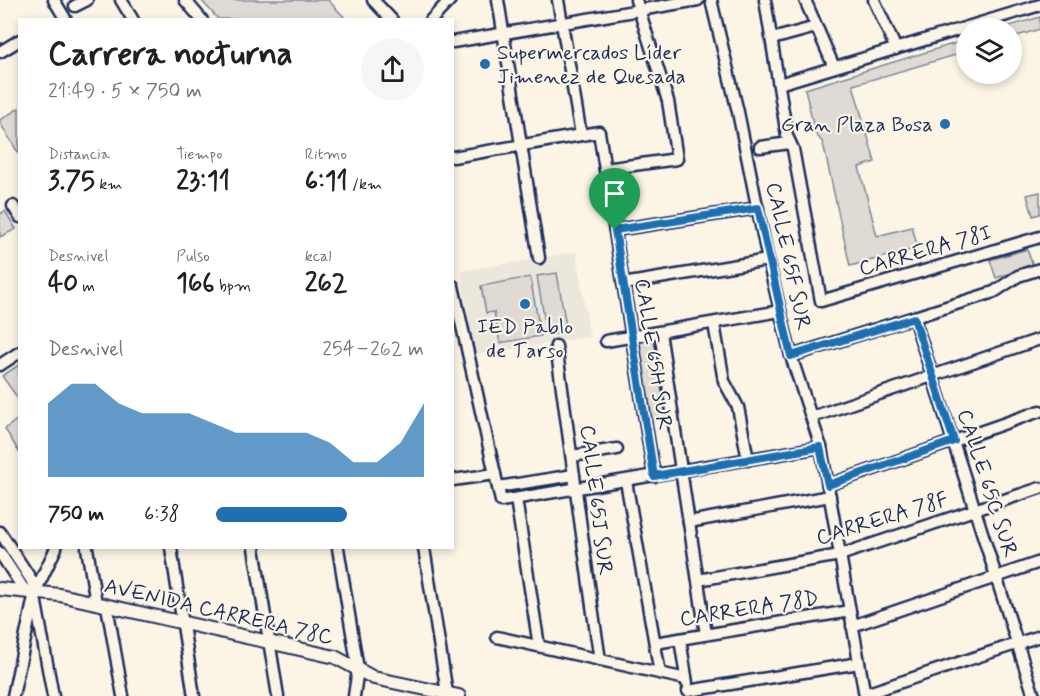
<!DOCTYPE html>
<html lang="es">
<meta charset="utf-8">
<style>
:root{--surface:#fff;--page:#f6f6f6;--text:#202124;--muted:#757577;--accent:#1f6fb2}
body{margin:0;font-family:Mynerve,sans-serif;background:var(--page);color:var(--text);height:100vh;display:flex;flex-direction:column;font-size:22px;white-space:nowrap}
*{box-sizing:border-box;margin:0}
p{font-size:20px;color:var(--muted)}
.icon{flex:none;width:33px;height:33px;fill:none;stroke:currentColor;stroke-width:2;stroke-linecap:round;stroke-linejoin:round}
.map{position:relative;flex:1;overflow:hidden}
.details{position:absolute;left:18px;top:18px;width:436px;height:531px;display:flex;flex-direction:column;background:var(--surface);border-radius:0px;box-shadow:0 3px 9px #0003}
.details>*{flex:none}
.buttons{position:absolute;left:956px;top:18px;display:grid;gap:12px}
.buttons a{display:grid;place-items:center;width:66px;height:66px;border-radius:50%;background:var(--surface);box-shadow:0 3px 9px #0003;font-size:30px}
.pin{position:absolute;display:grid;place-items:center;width:51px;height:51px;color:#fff;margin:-62px -26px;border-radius:50% 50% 50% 0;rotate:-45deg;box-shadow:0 0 6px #0007}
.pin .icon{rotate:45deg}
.round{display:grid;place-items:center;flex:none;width:63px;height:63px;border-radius:32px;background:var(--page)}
.overview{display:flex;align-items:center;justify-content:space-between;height:102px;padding:0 30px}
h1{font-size:33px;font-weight:700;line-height:45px}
.figures{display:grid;grid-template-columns:repeat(3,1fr);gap:9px;height:102px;padding:6px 30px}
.figures div{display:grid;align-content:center}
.figures b{font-size:26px;font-weight:700}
.figures small{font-size:16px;font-weight:400}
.figures p{font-size:16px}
.chart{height:168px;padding:12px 30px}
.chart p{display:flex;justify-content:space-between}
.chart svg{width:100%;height:108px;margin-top:6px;fill:var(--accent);opacity:.7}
ul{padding:0 30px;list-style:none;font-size:20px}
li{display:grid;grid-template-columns:96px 72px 1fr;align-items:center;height:45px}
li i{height:15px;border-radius:8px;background:var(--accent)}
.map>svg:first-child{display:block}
</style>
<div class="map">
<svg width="1040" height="696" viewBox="0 0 1040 696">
<rect width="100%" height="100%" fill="#fcf5e5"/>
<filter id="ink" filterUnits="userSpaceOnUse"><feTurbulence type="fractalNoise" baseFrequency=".0167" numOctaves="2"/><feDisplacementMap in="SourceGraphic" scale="12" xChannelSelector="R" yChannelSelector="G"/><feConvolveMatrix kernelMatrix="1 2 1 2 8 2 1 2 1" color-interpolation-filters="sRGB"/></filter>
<g filter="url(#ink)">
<path fill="#ece7dc" d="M 576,252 L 590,337 L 474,355 L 461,271 Z"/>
<g fill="#dfdbd4" stroke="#7d8599" stroke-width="1.5">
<path d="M 201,0 L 328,0 L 346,19 L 218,19 Z"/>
<path d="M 1040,17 L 1040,29 L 1011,38 L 1011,28 L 1003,28 Z"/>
<path d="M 966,40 L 966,52 L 853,85 L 875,162 L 859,167 L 877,236 L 912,227 L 918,248 L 850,266 L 823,143 L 815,133 L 805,89 Z"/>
<path d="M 19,108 L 19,154 L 0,123 L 0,120 Z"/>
<path d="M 1040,192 L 1040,214 L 1033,216 L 1027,195 Z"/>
<path d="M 5,211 L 16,229 L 0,237 L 0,214 Z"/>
<path d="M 1027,249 L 1033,266 L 996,278 L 990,260 Z"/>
<path d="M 557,273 L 567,332 L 547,335 L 537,276 Z"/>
<path d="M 530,277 L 541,336 L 500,343 L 494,312 L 486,313 L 481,286 Z"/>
<path d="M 658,339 L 670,416 L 652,419 L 640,342 Z"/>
<path d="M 19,365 L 19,400 L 2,376 Z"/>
<path d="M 19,418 L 19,452 L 5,429 Z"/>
</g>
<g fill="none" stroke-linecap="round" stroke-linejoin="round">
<defs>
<g id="minor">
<path d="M 54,0 L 66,20"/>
<path d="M 121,0 L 133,20"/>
<path d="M 185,0 L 202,20"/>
<path d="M 373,0 L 392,20"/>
<path d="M 498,0 L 539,258"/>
<path d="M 558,0 L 581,135"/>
<path d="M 711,0 L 738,112 L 768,260 L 791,356 L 821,447 L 865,696"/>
<path d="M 765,0 L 787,136 L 793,149 L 821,301 L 1040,237"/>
<path d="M 805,0 L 834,67"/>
<path d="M 874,0 L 896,49"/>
<path d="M 75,6 L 87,0"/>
<path d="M 431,20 L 450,0"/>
<path d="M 772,39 L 816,27"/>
<path d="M 453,42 L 698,0"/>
<path d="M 0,52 L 20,40"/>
<path d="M 779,84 L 1040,5"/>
<path d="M 760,147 L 790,143"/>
<path d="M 453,157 L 599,132 L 654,476"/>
<path d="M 605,169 L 677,159 L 668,101 L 636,0"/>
<path d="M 13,206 L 20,217"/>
<path d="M 615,230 L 758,208"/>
<path d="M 623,284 L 768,260"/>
<path d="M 453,286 L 501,501 L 821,447"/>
<path d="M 914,318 L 1034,696"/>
<path d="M 714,324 L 724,381 L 738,407 L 748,460"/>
<path d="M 660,332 L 706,634"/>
<path d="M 606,341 L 780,311"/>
<path d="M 556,346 C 571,450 584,555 600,660"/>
<path d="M 791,356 L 994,292 L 1018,276 L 1040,269"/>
<path d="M 0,365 L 20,352"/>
<path d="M 812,417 L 1040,339"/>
<path d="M 572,456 L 617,449"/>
<path d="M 453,480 L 495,474"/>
<path d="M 626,481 L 660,673"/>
<path d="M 828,485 L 1040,411"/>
<path d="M 498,487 L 574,475"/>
<path d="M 516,499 L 539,646"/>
<path d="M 689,522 L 830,496"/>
<path d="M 0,532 L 32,581 L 53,696"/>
<path d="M 87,548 L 96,603"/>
<path d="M 171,548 L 194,696"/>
<path d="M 254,548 L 278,696"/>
<path d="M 338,548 L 358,669 L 354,696"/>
<path d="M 424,548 L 447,693"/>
<path d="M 0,553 L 25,591"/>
<path d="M 698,580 L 840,555 L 1040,488"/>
<path d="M 107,606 L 123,696"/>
<path d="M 852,626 L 1040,562"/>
<path d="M 497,637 L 686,679"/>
<path d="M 680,639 L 687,683"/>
<path d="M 655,643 L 850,611"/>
<path d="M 688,691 L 859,663"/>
<path d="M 865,694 L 1040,636"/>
<path d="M 13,696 L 35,592 L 56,548"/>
</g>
<path id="major" d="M 0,589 L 60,595 L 335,657 L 374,678 L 459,696"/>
</defs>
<use href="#minor" stroke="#1b2f5e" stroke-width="15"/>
<use href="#major" stroke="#1b2f5e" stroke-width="16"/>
<use href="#minor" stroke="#fcf5e5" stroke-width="10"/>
<use href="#major" stroke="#fcf5e5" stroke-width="12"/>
</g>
</g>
<g fill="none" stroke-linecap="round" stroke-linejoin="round" filter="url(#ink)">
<defs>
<path id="route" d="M 758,208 L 791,356 L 914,318 L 954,441 L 828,485 L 820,447 L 654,476 L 615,230 Z"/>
</defs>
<use href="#route" stroke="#fff" stroke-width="12"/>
<use href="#route" stroke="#1f6fb2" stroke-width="8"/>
</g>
<g fill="#1f6fb2" stroke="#fcf5e5" stroke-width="2">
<circle cx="485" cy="64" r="6"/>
<circle cx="945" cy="124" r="6"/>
<circle cx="525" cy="304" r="6"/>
</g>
<g text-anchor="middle" stroke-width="4.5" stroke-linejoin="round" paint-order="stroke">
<g font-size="21" fill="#1b2f5e" stroke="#fcf5e5" text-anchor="start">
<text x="497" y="59">Supermercados Líder<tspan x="497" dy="24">Jimenez de Quesada</tspan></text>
<text x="933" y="131" text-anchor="end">Gran Plaza Bosa</text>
<text x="525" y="333" text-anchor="middle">IED Pablo<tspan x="525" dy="24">de Tarso</tspan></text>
</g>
<g font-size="21" fill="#1b2f5e" stroke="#fcf5e5">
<text transform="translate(925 250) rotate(-16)" y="7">CARRERA 78I</text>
<text transform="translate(789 256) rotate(78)" y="7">CALLE 65F SUR</text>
<text transform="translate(654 354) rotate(81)" y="7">CALLE 65H SUR</text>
<text transform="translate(988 483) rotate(72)" y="7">CALLE 65C SUR</text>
<text transform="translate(597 500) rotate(83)" y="7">CALLE 65J SUR</text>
<text transform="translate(882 518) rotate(-17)" y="7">CARRERA 78F</text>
<text transform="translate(749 608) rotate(-9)" y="7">CARRERA 78D</text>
<text transform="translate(219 611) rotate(13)" y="7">AVENIDA CARRERA 78C</text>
</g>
</g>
</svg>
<div class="buttons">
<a><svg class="icon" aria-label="layers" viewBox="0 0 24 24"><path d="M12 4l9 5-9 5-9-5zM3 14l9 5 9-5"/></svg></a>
</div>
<div class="pin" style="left:615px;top:230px;background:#1e9e55"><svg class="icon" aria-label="arrive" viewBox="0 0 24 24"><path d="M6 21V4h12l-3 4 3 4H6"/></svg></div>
<section class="details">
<div class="overview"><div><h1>Carrera nocturna</h1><p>21:49 · 5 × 750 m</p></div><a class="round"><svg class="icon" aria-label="share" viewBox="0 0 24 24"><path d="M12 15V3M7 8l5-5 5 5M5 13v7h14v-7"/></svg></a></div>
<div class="figures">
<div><p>Distancia</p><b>3.75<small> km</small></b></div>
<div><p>Tiempo</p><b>23:11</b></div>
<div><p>Ritmo</p><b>6:11<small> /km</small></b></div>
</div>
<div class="figures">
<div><p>Desnivel</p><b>40<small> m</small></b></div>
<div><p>Pulso</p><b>166<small> bpm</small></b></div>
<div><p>kcal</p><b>262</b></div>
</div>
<div class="chart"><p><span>Desnivel</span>254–262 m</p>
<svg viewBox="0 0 160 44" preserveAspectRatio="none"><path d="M0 44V14L10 6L20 6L30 14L40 18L50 18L60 18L70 22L80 26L90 26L100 26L110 26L120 30L130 38L140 38L150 30L160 14V44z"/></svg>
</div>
<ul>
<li><b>750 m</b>6:38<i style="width:63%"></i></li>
</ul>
</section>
</div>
